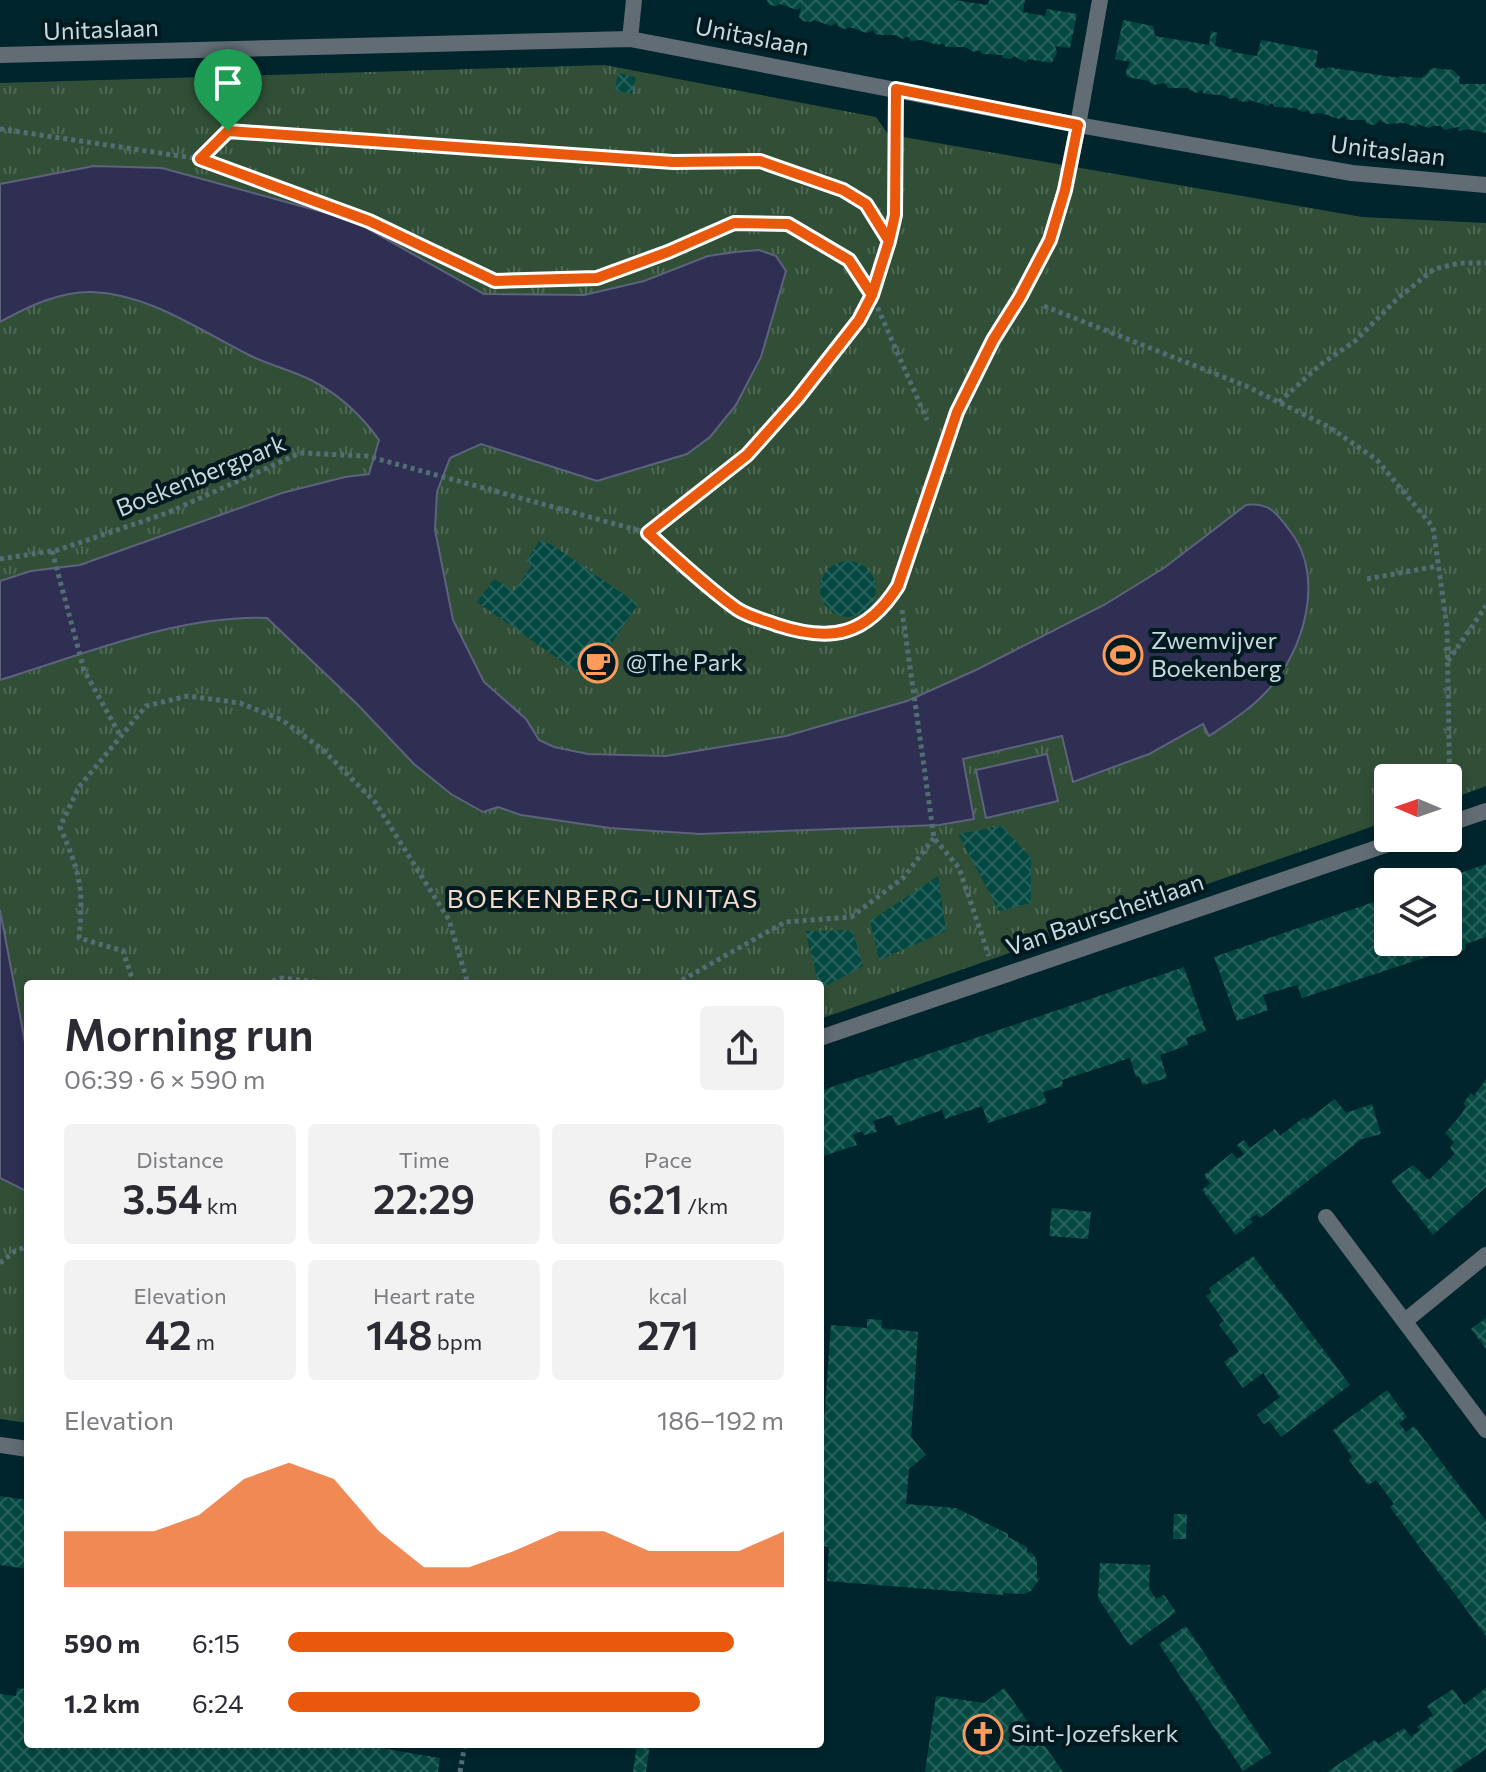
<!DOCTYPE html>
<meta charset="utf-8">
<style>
:root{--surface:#fff;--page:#f2f2f3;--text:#2b2b33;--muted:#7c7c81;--accent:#ea580c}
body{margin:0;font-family:Commissioner,sans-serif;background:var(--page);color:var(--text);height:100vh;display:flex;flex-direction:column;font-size:30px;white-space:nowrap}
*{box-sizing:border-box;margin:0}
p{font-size:26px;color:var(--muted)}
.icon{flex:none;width:44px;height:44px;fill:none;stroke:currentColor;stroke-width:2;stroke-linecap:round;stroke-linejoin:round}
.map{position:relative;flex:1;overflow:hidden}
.side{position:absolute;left:24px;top:980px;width:800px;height:768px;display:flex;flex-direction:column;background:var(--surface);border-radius:8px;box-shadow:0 4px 12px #0003}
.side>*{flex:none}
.needle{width:52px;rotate:272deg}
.tools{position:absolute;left:1374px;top:764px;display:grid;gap:16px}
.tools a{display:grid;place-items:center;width:88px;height:88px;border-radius:8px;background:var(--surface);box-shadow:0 4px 12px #0003;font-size:40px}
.pin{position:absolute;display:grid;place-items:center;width:68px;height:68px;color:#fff;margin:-82px -34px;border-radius:50% 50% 50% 0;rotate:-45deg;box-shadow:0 0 8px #0007}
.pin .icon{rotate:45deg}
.round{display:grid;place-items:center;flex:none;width:84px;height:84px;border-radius:8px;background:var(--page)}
.summary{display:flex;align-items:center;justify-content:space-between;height:136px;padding:0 40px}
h1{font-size:44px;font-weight:600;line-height:60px}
.stats{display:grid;grid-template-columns:repeat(3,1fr);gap:12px;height:136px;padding:8px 40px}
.stats div{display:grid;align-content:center;border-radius:8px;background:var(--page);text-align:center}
.stats b{font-size:40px;font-weight:600}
.stats small{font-size:22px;font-weight:400}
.stats p{font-size:22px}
.chart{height:224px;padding:16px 40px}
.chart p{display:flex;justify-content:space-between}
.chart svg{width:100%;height:144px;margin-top:8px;fill:var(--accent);opacity:.7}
ul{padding:0 40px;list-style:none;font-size:26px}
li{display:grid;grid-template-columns:128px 96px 1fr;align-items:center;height:60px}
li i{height:20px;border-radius:10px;background:var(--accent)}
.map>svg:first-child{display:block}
</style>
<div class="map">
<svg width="1486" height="1772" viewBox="0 0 1486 1772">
<defs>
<pattern id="park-tufts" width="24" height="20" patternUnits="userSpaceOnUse" patternTransform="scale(2)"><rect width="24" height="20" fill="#314f37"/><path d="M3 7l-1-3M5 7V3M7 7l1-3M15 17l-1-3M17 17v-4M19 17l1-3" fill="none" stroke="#4d6854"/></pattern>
<pattern id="building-cross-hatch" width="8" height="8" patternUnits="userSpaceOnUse" patternTransform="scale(2)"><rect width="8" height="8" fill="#044841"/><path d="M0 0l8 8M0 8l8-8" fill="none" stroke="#27625c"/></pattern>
</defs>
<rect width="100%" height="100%" fill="#01252d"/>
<path fill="url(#park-tufts)" d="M 605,65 L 876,117 L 888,134 L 903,137 L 1362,217 L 1486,223 L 1486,786 L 1448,800 L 1448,778 L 1388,778 L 1388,821 L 820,1019 L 820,984 L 28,984 L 28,1423 L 0,1419 L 0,83 Z"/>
<g fill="#2f2f53" stroke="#5d627d" stroke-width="2">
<path d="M 94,166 L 162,168 L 352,220 L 484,294 L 584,295 L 644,281 L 708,256 L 735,252 L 759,250 L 776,256 L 786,271 L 761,357 L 736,405 L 710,437 L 687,454 L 597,481 L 481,444 L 450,458 L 437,492 L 435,530 L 453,620 L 484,682 L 526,719 L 539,740 L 554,747 L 588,754 L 666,756 L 786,736 L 907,701 L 978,669 L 1104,605 L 1164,568 L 1246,505 C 1269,502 1277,513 1290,531 C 1326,576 1304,651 1268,690 C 1251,709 1230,722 1209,736 L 1203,724 L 1149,754 L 1073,782 L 1062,736 L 963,759 L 974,819 L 939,825 L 700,834 L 610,828 L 521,815 L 498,807 L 483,812 L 451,794 L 414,764 L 357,704 L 267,618 C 177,615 86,654 0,680 L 0,581 L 31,571 L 80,565 L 282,493 L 345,477 L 369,474 L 379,440 C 362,416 338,394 311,380 C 291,370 269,365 249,355 C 199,330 149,294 92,292 C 60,291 27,307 0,322 L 0,184 Z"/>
<path d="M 1047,754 L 1058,801 L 986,818 L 976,770 Z"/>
<path d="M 0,910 L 28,1058 L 28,1192 L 0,1178 Z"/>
</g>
<g fill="url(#building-cross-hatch)">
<path d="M 767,0 L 955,0 L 988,5 L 989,0 L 1025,0 L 1023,12 L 1045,16 L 1047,9 L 1077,14 L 1070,48 L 1055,46 L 1057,52 L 1052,63 L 1028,59 L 1025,62 L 1014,56 L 1011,59 L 1003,58 L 1002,55 L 983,54 L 979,50 L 974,52 L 965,47 L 946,47 L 943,43 L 938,45 L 921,40 L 911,41 L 907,36 L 903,39 L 894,35 L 882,35 L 875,34 L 873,30 L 867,33 L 849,27 L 846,29 L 840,28 L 836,23 L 832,26 L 813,20 L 811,22 L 803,21 L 799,17 L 801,7 L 797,10 L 779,4 L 776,6 L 769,5 Z"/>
<path d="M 1123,20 L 1153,26 L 1155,36 L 1209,45 L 1211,31 L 1217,33 L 1215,46 L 1233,50 L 1232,52 L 1257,56 L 1261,40 L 1318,51 L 1315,67 L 1327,69 L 1327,67 L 1399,78 L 1399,76 L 1422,78 L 1432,68 L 1453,70 L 1460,77 L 1459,84 L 1486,84 L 1486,133 L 1468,129 L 1459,131 L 1458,127 L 1444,130 L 1441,126 L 1432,126 L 1429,128 L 1418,124 L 1415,127 L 1405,123 L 1386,124 L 1380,120 L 1375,125 L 1367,124 L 1365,120 L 1347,120 L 1345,116 L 1339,119 L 1321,113 L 1311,114 L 1308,110 L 1303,112 L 1295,108 L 1275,107 L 1272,103 L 1268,106 L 1250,100 L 1247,102 L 1239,101 L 1236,97 L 1231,99 L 1222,95 L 1204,94 L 1202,90 L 1196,93 L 1187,88 L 1168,88 L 1165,83 L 1153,85 L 1149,81 L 1127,77 L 1126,71 L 1130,62 L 1115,59 Z"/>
<path d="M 618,73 L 636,77 L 632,94 L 615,90 Z"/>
<path d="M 540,540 L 552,545 L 638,604 L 590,676 L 586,674 L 583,676 L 477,602 L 494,579 L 514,591 L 532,565 L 526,561 Z"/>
<circle cx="848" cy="589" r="28"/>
<path d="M 1002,826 L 1031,858 L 1031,903 L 999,911 L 958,834 Z"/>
<path d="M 1486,864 L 1486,937 L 1465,944 L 1466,949 L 1456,953 L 1454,948 L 1302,998 L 1297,985 L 1263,995 L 1268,1010 L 1237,1021 L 1214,957 L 1388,897 L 1388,942 L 1448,942 L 1448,882 L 1435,882 Z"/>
<path d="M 938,876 L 946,931 L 879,960 L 870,921 Z"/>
<path d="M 852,930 L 863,966 L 820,989 L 805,931 Z"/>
<path d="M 1184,967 L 1206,1031 L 1186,1038 L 1188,1045 L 1160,1055 L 1167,1078 L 1143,1085 L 1139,1076 L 1136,1077 L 1130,1058 L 1062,1080 L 1063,1086 L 1043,1092 L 1047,1103 L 988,1123 L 982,1106 L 945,1119 L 942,1110 L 897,1126 L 892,1115 L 873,1121 L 877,1132 L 864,1135 L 862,1131 L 853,1135 L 857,1145 L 820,1157 L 820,1091 Z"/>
<path d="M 1486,1079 L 1486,1187 L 1433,1235 L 1391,1181 L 1413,1165 L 1429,1180 L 1455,1154 L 1450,1148 L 1454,1142 L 1445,1133 L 1461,1115 L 1466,1106 L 1463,1104 L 1471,1093 L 1474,1096 Z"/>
<path d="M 1335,1099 L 1346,1113 L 1372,1104 L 1381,1134 L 1362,1139 L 1260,1218 L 1257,1214 L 1249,1219 L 1253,1222 L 1236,1235 L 1202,1190 L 1210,1184 L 1204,1175 L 1232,1153 L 1237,1159 L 1244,1154 L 1237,1145 L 1244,1140 L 1250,1148 L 1275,1129 L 1280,1136 L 1304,1117 L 1307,1120 Z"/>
<path d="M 1052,1208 L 1091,1212 L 1088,1239 L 1049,1236 Z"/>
<path d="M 1253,1256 L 1350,1385 L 1281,1437 L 1269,1421 L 1264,1424 L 1257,1415 L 1280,1397 L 1263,1373 L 1243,1388 L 1224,1362 L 1239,1351 L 1219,1325 L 1224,1321 L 1206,1296 L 1212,1292 L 1209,1288 Z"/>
<path d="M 1486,1318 L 1486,1349 L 1471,1329 Z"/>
<path d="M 867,1319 L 882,1320 L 881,1328 L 918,1332 L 911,1437 L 926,1455 L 909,1469 L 906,1504 L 956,1508 L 1008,1534 L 1008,1537 L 1027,1547 L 1027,1552 L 1032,1553 L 1037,1560 L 1037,1578 L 1040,1578 L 1031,1591 L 1024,1594 L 1003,1593 L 1003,1595 L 827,1581 L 829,1547 L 820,1546 L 820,1476 L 831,1325 L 867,1328 Z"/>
<path d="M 1387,1390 L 1407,1417 L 1399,1423 L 1406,1432 L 1414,1426 L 1486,1521 L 1486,1636 L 1390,1507 L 1394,1504 L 1376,1480 L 1368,1485 L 1349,1460 L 1352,1457 L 1333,1430 Z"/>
<path d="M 0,1496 L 28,1500 L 28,1569 L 0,1565 Z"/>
<path d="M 1174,1514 L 1187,1514 L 1186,1539 L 1173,1539 Z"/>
<path d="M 1100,1563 L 1150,1565 L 1149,1588 L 1156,1599 L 1164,1595 L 1176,1612 L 1130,1646 L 1098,1598 Z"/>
<path d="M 1186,1626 L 1271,1753 L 1243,1771 L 1159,1644 Z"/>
<path d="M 17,1688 L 28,1689 L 28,1744 L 357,1744 L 440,1758 L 438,1772 L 0,1772 L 0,1694 L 16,1696 Z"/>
<path d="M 1004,1688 L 1063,1772 L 925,1772 L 936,1696 L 984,1703 Z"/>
<path d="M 1486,1688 L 1486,1749 L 1452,1772 L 1327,1772 L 1375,1740 L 1378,1744 L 1404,1728 L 1411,1737 L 1420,1730 L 1417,1727 L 1433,1715 L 1427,1706 L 1453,1689 L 1464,1705 Z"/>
<path d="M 637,1744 L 650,1744 L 646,1772 L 633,1772 Z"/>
</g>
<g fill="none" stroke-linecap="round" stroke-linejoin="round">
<g stroke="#526e75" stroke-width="5" stroke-dasharray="4 4" stroke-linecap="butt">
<path d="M 0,129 L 200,159 L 369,221 L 495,281 L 597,278 L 734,223 L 788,224 L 849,260 L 872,295 L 927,420"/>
<path d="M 200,158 L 228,131 L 317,135 L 470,149 L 673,162 L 760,161 L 843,190 L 866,204 L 889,240"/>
<path d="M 1044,306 L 1246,386 L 1329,427 L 1377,460 L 1433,527 L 1447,627 L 1450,796"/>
<path d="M 1279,402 L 1320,365 L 1355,341 L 1397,299 L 1434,269 L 1460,263 L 1486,263"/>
<path d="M 648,533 L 701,581 L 735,607 L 747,614 L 802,633 L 842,632 L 860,626 L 886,605"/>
<path d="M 52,551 L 84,670 L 121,737"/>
<path d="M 0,559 L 58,550 L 167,513 L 300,453 L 367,456 L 648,533 L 747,455 L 797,399 L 859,320 L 872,295 L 893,227 L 896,115"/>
<path d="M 1367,579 L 1438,566"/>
<path d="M 902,610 L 934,838 L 959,868 L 989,956"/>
<path d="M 1448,661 L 1486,606"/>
<path d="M 134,984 L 123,951 L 79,938 C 84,888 80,873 60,827 L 79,787 L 146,706 L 188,696 L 240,703 L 282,720 L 323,750 L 375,802 L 449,920 L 468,984"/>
<path d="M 265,984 L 280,978 L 337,984"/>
<path d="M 675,984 L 785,922 L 851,917 L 903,878 L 934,838"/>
<path d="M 0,1263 L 15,1251 L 28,1246"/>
<path d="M 460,1772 L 465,1744"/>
</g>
<path stroke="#626c75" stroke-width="16" d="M 898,586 L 957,412 L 993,340 L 1020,297 L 1050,240 L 1065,190 L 1078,125"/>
<g stroke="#626c75" stroke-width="16">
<path d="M 630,39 L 634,0"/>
<path d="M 0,55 L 630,39 L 1078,125 L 1352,173 L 1486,185"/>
<path d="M 1078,125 L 1100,0"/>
<path d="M 1448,824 L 1486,811"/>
<path d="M 820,1038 L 1406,838"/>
<path d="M 1326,1217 L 1486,1430"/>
<path d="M 1405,1321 L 1486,1255"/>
<path d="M 0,1445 L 28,1449"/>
</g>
</g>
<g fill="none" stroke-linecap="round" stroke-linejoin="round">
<defs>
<path id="route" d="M 228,131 L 673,162 L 760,161 L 843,190 L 866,204 L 889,241 L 872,295 L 859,320 L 797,399 L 747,455 L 648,533 C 677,559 706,587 737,609 C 749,617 764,620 777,625 C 832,643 867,635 898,586 L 957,412 L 993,340 L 1020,297 L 1050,240 L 1065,190 L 1078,125 L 896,89 L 895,215 L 889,241 L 872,295 L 849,260 L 788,224 L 734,223 L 668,252 L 597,278 L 495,281 L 369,221 L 200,159 L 228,131"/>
</defs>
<use href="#route" stroke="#fff" stroke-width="16"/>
<use href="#route" stroke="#ea580c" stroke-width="10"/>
</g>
<defs>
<symbol id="stadium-ring" viewBox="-11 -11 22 22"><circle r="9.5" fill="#011a20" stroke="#ff9b5a" stroke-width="1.5"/><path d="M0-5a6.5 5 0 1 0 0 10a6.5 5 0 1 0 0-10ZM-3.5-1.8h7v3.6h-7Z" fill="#ff9b5a"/></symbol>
<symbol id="cafe-ring" viewBox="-11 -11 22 22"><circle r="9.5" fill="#011a20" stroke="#ff9b5a" stroke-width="1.5"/><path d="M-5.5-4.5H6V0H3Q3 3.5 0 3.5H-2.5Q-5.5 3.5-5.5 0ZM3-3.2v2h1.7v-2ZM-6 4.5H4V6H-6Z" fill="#ff9b5a"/></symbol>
<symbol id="church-ring" viewBox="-11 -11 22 22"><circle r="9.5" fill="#011a20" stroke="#ff9b5a" stroke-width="1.5"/><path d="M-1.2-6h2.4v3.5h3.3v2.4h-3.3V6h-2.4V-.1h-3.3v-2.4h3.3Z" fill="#ff9b5a"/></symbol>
</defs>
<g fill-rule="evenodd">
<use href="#stadium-ring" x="1101" y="633" width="44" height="44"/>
<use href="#cafe-ring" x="576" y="641" width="44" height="44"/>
<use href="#church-ring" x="961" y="1712" width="44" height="44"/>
</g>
<g text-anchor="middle" stroke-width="8" stroke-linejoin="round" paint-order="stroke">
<g font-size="24" fill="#c8dadf" stroke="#011a20">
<text transform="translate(101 30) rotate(-2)" y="8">Unitaslaan</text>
<text transform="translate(752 37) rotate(11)" y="8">Unitaslaan</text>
<text transform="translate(1388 151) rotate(7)" y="8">Unitaslaan</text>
<text transform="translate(201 476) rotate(-22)" y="8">Boekenbergpark</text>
<text transform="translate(1105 915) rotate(-19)" y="8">Van Baurscheitlaan</text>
</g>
<g font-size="24" fill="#c8dadf" stroke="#011a20" text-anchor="start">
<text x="1151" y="649">Zwemvijver<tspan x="1151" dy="28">Boekenberg</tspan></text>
<text x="626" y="671">@The Park</text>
<text x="1011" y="1742">Sint-Jozefskerk</text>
</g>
<g font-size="26" letter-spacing="2" fill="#f7d9c8" stroke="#011a20">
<text x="603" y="908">BOEKENBERG-UNITAS</text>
</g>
</g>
</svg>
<div class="tools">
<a><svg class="needle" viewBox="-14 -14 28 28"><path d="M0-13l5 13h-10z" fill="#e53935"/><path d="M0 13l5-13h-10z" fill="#7c7c81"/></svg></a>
<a><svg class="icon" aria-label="layers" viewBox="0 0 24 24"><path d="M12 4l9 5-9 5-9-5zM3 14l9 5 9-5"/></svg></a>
</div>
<div class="pin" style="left:228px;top:131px;background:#1e9e55"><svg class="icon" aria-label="arrive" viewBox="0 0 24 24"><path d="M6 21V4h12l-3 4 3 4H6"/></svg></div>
<section class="side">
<div class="summary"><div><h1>Morning run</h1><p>06:39 · 6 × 590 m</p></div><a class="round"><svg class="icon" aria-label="share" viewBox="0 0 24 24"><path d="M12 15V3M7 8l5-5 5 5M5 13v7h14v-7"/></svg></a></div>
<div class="stats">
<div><p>Distance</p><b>3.54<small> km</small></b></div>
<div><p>Time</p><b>22:29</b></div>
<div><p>Pace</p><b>6:21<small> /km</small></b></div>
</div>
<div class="stats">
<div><p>Elevation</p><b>42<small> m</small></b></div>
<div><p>Heart rate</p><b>148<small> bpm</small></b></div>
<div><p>kcal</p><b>271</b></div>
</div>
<div class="chart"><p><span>Elevation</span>186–192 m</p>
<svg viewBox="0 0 160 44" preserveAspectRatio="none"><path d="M0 44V27L10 27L20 27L30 22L40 11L50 6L60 11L70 27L80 38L90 38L100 33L110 27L120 27L130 33L140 33L150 33L160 27V44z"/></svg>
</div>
<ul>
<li><b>590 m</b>6:15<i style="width:90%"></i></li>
<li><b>1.2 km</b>6:24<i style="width:83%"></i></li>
</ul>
</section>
</div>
